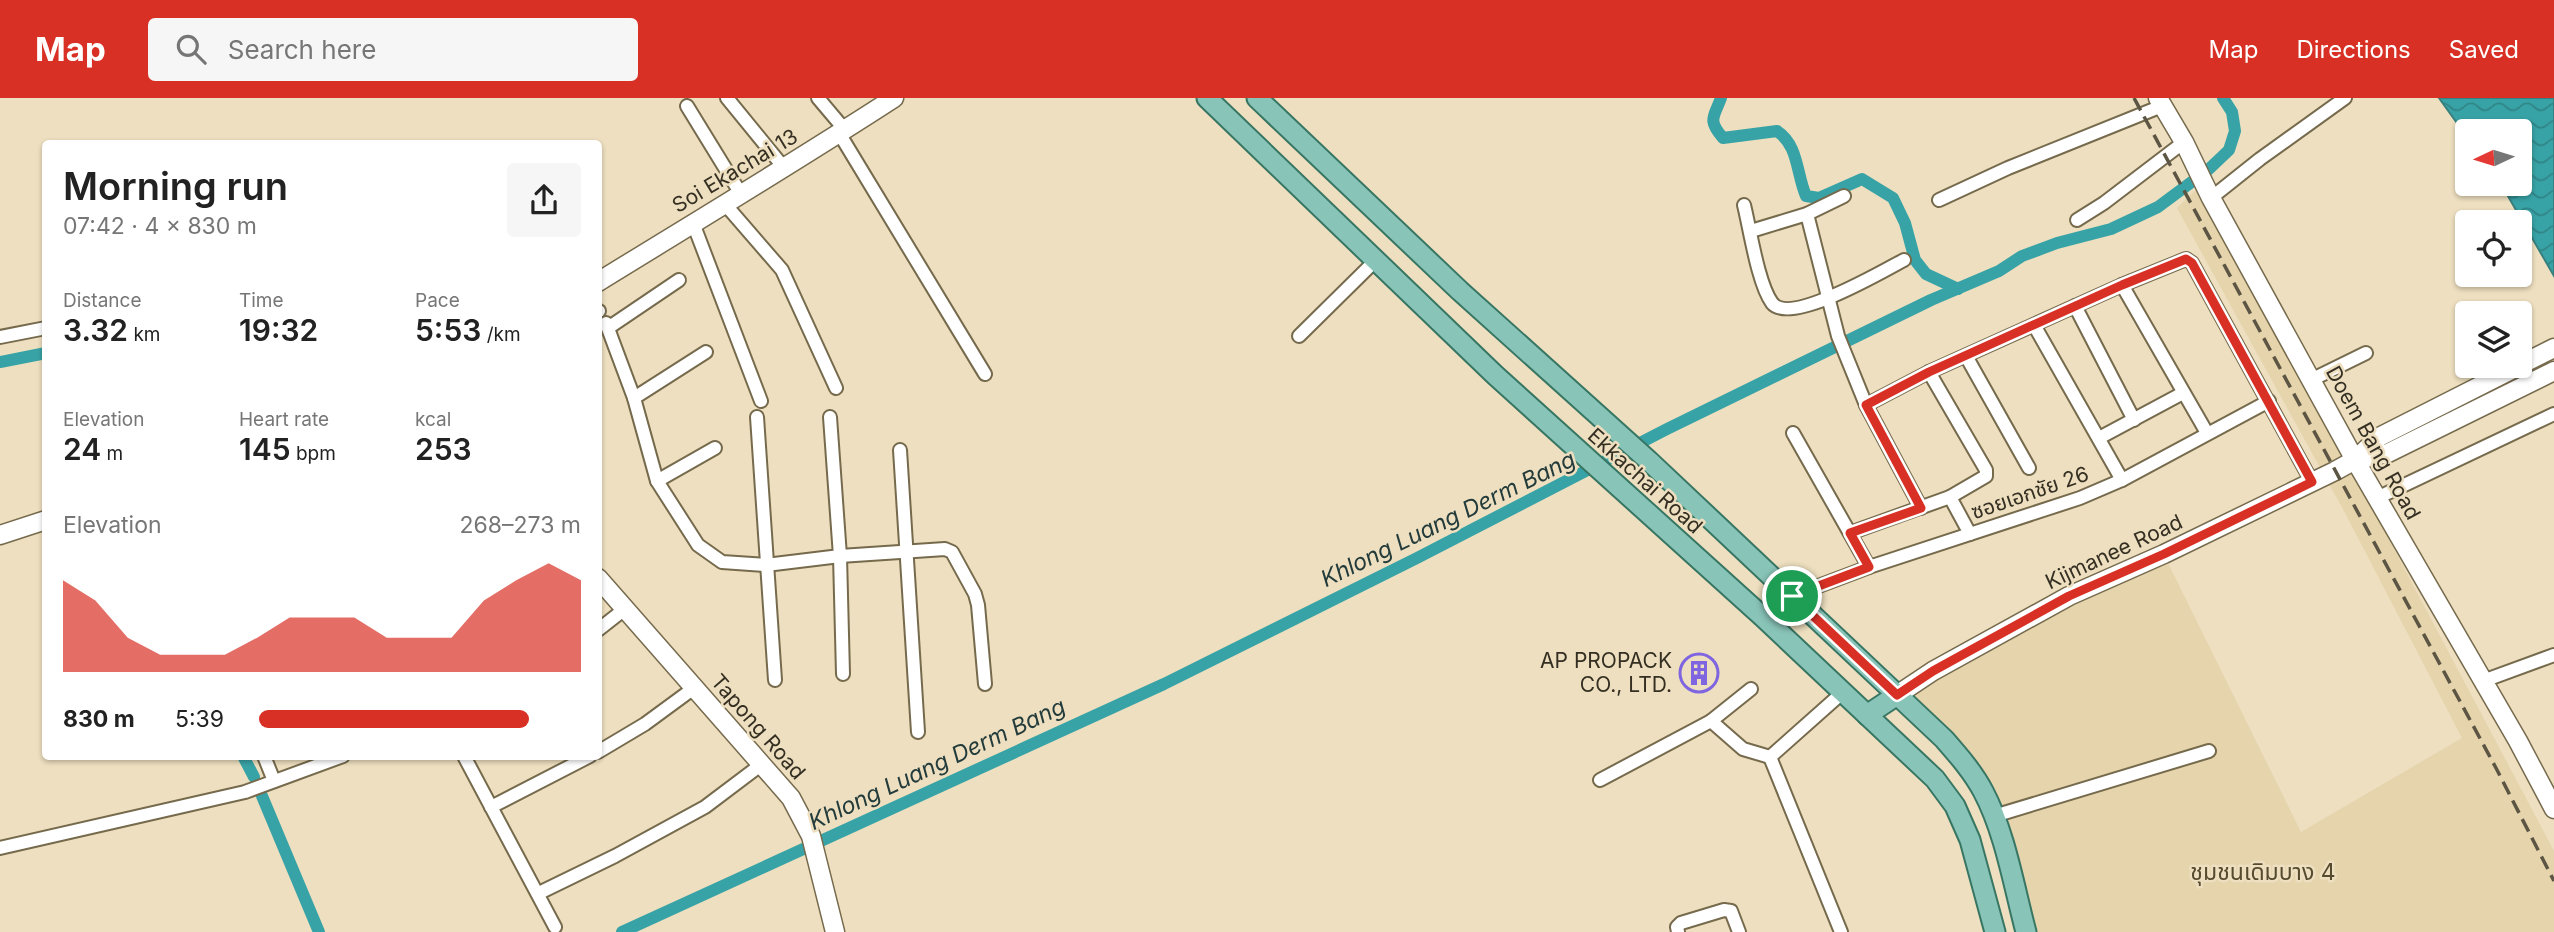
<!DOCTYPE html>
<meta charset="utf-8">
<style>
:root{--surface:#fff;--page:#f6f6f6;--text:#222;--muted:#767676;--accent:#d93025}
body{margin:0;font-family:Inter,"Noto Sans Thai",sans-serif;background:var(--page);color:var(--text);height:100vh;display:flex;flex-direction:column;font-size:26px;white-space:nowrap}
*{box-sizing:border-box;margin:0}
p{font-size:23px;color:var(--muted)}
.icon{flex:none;width:38px;height:38px;fill:none;stroke:currentColor;stroke-width:2;stroke-linecap:round;stroke-linejoin:round}
.map{position:relative;flex:1;overflow:hidden}
.side{position:absolute;left:42px;top:42px;width:560px;height:620px;display:flex;flex-direction:column;background:var(--surface);border-radius:7px;box-shadow:0 2px 5px #0004}
.side>*{flex:none}
.needle{width:46px;rotate:266deg}
.controls{position:absolute;left:2455px;top:21px;display:grid;gap:14px}
.controls a{display:grid;place-items:center;width:77px;height:77px;border-radius:7px;background:var(--surface);box-shadow:0 2px 5px #0004;font-size:35px}
.pin{position:absolute;display:grid;place-items:center;width:60px;height:60px;color:#fff;margin:-30px;border:4px solid #fff;border-radius:50%;box-shadow:0 2px 7px #0007}
.round{display:grid;place-items:center;flex:none;width:74px;height:74px;border-radius:7px;background:var(--page)}
.summary{display:flex;align-items:center;justify-content:space-between;height:119px;padding:0 21px}
h1{font-size:38px;font-weight:600;line-height:52px}
.metrics{display:grid;grid-template-columns:repeat(3,1fr);gap:10px;height:119px;padding:7px 21px}
.metrics div{display:grid;align-content:center}
.metrics b{font-size:30px;font-weight:600}
.metrics small{font-size:19px;font-weight:400}
.metrics p{font-size:19px}
.chart{height:196px;padding:14px 21px}
.chart p{display:flex;justify-content:space-between}
.chart svg{width:100%;height:126px;margin-top:7px;fill:var(--accent);opacity:.7}
ul{padding:0 21px;list-style:none;font-size:23px}
li{display:grid;grid-template-columns:112px 84px 1fr;align-items:center;height:52px}
li i{height:18px;border-radius:9px;background:var(--accent)}
header{display:flex;align-items:center;gap:42px;box-sizing:border-box;height:98px;padding:0 35px;background:var(--accent);color:#fff}
header strong{font-size:33px}
nav{display:flex;gap:38px;margin-inline-start:auto;font-size:24px}
.search{width:490px;height:63px;background:var(--page);display:flex;align-items:center;gap:18px;box-sizing:border-box;padding:0 24px;border-radius:7px;color:var(--muted);font-size:26px}
.map>svg:first-child{display:block}
</style>
<header>
<strong>Map</strong>
<div class="search"><svg class="icon" aria-label="search" viewBox="0 0 24 24"><circle cx="10" cy="10" r="6"/><path d="M15 15l6 6"/></svg>Search here</div>
<nav><a>Map</a><a>Directions</a><a>Saved</a></nav>
</header>
<div class="map">
<svg width="2554" height="834" viewBox="0 0 2554 834">
<defs>
<pattern id="water-waves" width="16" height="10" patternUnits="userSpaceOnUse" patternTransform="scale(1.75)"><rect width="16" height="10" fill="#38a3a6"/><path d="M0 5q4-4 8 0t8 0" fill="none" stroke="#308587"/></pattern>
</defs>
<rect width="100%" height="100%" fill="#eddfbf"/>
<path fill="#e5d4ac" d="M 2201,87 L 2554,753 L 2554,834 L 2026,834 L 1983,692 L 1897,597 L 2164,457 L 2301,734 L 2462,640 L 2344,413 L 2177,110 Z"/>
<path fill="url(#water-waves)" stroke="#37807e" stroke-width="2" d="M 2439,0 L 2554,0 L 2554,178 L 2501,86 L 2520,86 L 2520,33 L 2468,33 L 2467,39 Z"/>
<g fill="none" stroke-linecap="round" stroke-linejoin="round">
<g stroke="#38a3a6" stroke-width="12">
<path d="M 1721,0 C 1714,19 1707,22 1723,40 L 1777,33 C 1799,48 1796,75 1806,98 L 1819,100 L 1862,81 L 1893,100 L 1905,125 L 1915,162 L 1926,176 L 1958,191"/>
<path d="M 0,264 L 46,255"/>
<path d="M 243,658 L 254,679"/>
<path d="M 262,698 L 319,834"/>
<path d="M 622,834 L 1164,586 L 1417,460 L 1667,331 L 1931,202 L 1999,173 L 2022,158 L 2057,145 L 2111,131 L 2158,109 L 2209,71 L 2229,52 L 2235,33 L 2232,14 L 2223,0"/>
</g>
<defs>
<g id="street">
<path d="M 727,0 L 785,71"/>
<path d="M 818,0 L 845,32"/>
<path d="M 687,8 L 741,96"/>
<path d="M 839,35 L 985,276"/>
<path d="M 2211,100 L 2260,61 L 2345,0"/>
<path d="M 1939,102 L 2008,70 L 2162,8"/>
<path d="M 724,105 L 782,172 L 836,290"/>
<path d="M 1744,107 C 1750,131 1758,186 1772,205 C 1790,228 1883,173 1904,162"/>
<path d="M 1807,116 L 1838,238 L 1866,307 L 1929,274 L 2122,187 L 2186,161 L 2192,165 L 2312,384"/>
<path d="M 2077,122 L 2104,105 L 2184,44"/>
<path d="M 693,125 L 761,303"/>
<path d="M 1751,133 L 1807,116 L 1844,98"/>
<path d="M 2122,187 L 2207,335"/>
<path d="M 2075,208 L 2134,322"/>
<path d="M 598,213 L 599,213"/>
<path d="M 606,225 L 634,300 L 657,383 L 715,350"/>
<path d="M 2034,227 L 2122,382"/>
<path d="M 608,230 L 679,182"/>
<path d="M 1299,238 L 1377,161"/>
<path d="M 0,239 L 46,230"/>
<path d="M 1966,258 L 2029,370"/>
<path d="M 1929,274 L 1986,372 L 1986,378 L 1950,399 L 1970,436"/>
<path d="M 2311,282 L 2366,255"/>
<path d="M 634,300 L 706,254"/>
<path d="M 1866,307 L 1921,410"/>
<path d="M 757,319 L 775,582"/>
<path d="M 830,319 L 840,458 L 843,576"/>
<path d="M 1793,335 L 1869,469"/>
<path d="M 2099,340 L 2183,295"/>
<path d="M 900,352 L 918,634"/>
<path d="M 657,383 L 698,447 L 722,464 L 766,467 L 840,458 L 945,451 L 952,454 L 975,496 L 978,507 L 985,586"/>
<path d="M 2377,400 L 2554,316"/>
<path d="M 1850,435 L 1950,399"/>
<path d="M 1792,498 L 1869,469 L 2080,400 L 2122,382 L 2269,303"/>
<path d="M 598,532 L 626,510"/>
<path d="M 2483,583 L 2554,557"/>
<path d="M 1711,623 L 1743,651 L 1770,659"/>
<path d="M 598,654 L 645,626 L 694,590"/>
<path d="M 264,658 L 274,683"/>
<path d="M 464,658 L 555,829"/>
<path d="M 1600,682 L 1711,623 L 1751,591"/>
<path d="M 491,709 L 590,658"/>
<path d="M 1994,718 L 2209,653"/>
<path d="M 0,750 L 245,694 L 343,658"/>
<path d="M 539,795 L 615,758 L 705,709 L 762,666"/>
<path d="M 1678,834 L 1677,829 L 1681,825 L 1724,812 L 1731,813 L 1739,834"/>
<path d="M 1841,834 L 1770,659 L 1842,595"/>
</g>
<g id="secondary">
<path d="M 2158,0 L 2184,44 L 2211,100 L 2355,362 L 2518,643 L 2554,711"/>
<path d="M 598,184 C 697,123 797,63 894,0"/>
<path d="M 2520,267 L 2554,250"/>
<path d="M 2357,362 L 2388,355 L 2554,273"/>
<path d="M 0,437 L 46,422"/>
<path d="M 598,480 L 791,700 L 811,738 L 835,834"/>
<path d="M 1897,597 L 1933,573 L 2069,498 L 2164,456 L 2335,373 L 2355,362 L 2379,339 L 2519,268"/>
</g>
<g id="primary">
<path d="M 1207,0 L 1495,277 L 1763,519 L 1935,681 L 1955,708 L 1970,742 L 1995,834"/>
<path d="M 1257,0 L 1460,193 L 1649,363 L 1944,641 C 1958,657 1973,674 1983,693 C 2005,734 2014,789 2026,834"/>
<path d="M 1867,617 L 1897,597"/>
</g>
</defs>
<use href="#street" stroke="#766a4d" stroke-width="16"/>
<use href="#secondary" stroke="#766a4d" stroke-width="21"/>
<use href="#primary" stroke="#387664" stroke-width="23"/>
<use href="#street" stroke="#fff" stroke-width="12"/>
<use href="#secondary" stroke="#fff" stroke-width="18"/>
<use href="#primary" stroke="#89c4b8" stroke-width="19"/>
<path stroke="#5c5544" stroke-width="3.5" stroke-dasharray="14 7" stroke-linecap="butt" d="M 2134,0 L 2496,670 L 2554,783"/>
</g>
<g fill="none" stroke-linecap="round" stroke-linejoin="round">
<defs>
<path id="route" d="M 2186,161 L 2192,165 L 2312,384 L 2164,456 L 2069,498 L 1933,573 L 1897,597 L 1792,498 L 1869,469 L 1850,435 L 1921,410 L 1866,307 L 1929,274 L 2122,187 Z"/>
</defs>
<use href="#route" stroke="#fff" stroke-width="14"/>
<use href="#route" stroke="#d93025" stroke-width="9"/>
</g>
<defs>
<symbol id="building-ring" viewBox="-11 -11 22 22"><circle r="9.5" fill="#eddfbf" stroke="#7f65e0" stroke-width="1.5"/><path d="M-4-6H4V6H1V3H-1V6H-4ZM-2.5-4.3h1.7v1.8h-1.7ZM.8-4.3h1.7v1.8H.8ZM-2.5-1h1.7V.8h-1.7ZM.8-1h1.7V.8H.8Z" fill="#7f65e0"/></symbol>
</defs>
<g fill-rule="evenodd">
<use href="#building-ring" x="1677" y="553" width="44" height="44"/>
</g>
<g text-anchor="middle" stroke-width="5" stroke-linejoin="round" paint-order="stroke">
<g font-size="21" fill="#342f22" stroke="#eddfbf">
<text transform="translate(735 73) rotate(-31)" y="7">Soi Ekachai 13</text>
<text transform="translate(2373 345) rotate(61)" y="7">Doem Bang Road</text>
<text transform="translate(1645 383) rotate(42)" y="7">Ekkachai Road</text>
<text transform="translate(2030 395) rotate(-19)" y="7">ซอยเอกชัย 26</text>
<text transform="translate(2114 454) rotate(-25)" y="7">Kijmanee Road</text>
<text transform="translate(758 629) rotate(49)" y="7">Tapong Road</text>
</g>
<g font-size="21" fill="#342f22" stroke="#eddfbf" text-anchor="end">
<text x="1672" y="570">AP PROPACK<tspan x="1672" dy="24">CO., LTD.</tspan></text>
</g>
<g font-size="23" font-style="italic" fill="#233b3b" stroke="#eddfbf">
<text transform="translate(1448 421) rotate(-26)" y="8">Khlong Luang Derm Bang</text>
<text transform="translate(937 666) rotate(-25)" y="8">Khlong Luang Derm Bang</text>
</g>
<g font-size="23" fill="#564b2e" stroke="#eddfbf">
<text x="2263" y="782">ชุมชนเดิมบาง 4</text>
</g>
</g>
</svg>
<div class="controls">
<a><svg class="needle" viewBox="-14 -14 28 28"><path d="M0-13l5 13h-10z" fill="#e53935"/><path d="M0 13l5-13h-10z" fill="#767676"/></svg></a>
<a><svg class="icon" aria-label="locate" viewBox="0 0 24 24"><circle cx="12" cy="12" r="6"/><path d="M12 2v4M12 18v4M2 12h4M18 12h4"/></svg></a>
<a><svg class="icon" aria-label="layers" viewBox="0 0 24 24"><path d="M12 4l9 5-9 5-9-5zM3 14l9 5 9-5"/></svg></a>
</div>
<div class="pin" style="left:1792px;top:498px;background:#1e9e55"><svg class="icon" aria-label="arrive" viewBox="0 0 24 24"><path d="M6 21V4h12l-3 4 3 4H6"/></svg></div>
<section class="side">
<div class="summary"><div><h1>Morning run</h1><p>07:42 · 4 × 830 m</p></div><a class="round"><svg class="icon" aria-label="share" viewBox="0 0 24 24"><path d="M12 15V3M7 8l5-5 5 5M5 13v7h14v-7"/></svg></a></div>
<div class="metrics">
<div><p>Distance</p><b>3.32<small> km</small></b></div>
<div><p>Time</p><b>19:32</b></div>
<div><p>Pace</p><b>5:53<small> /km</small></b></div>
</div>
<div class="metrics">
<div><p>Elevation</p><b>24<small> m</small></b></div>
<div><p>Heart rate</p><b>145<small> bpm</small></b></div>
<div><p>kcal</p><b>253</b></div>
</div>
<div class="chart"><p><span>Elevation</span>268–273 m</p>
<svg viewBox="0 0 160 44" preserveAspectRatio="none"><path d="M0 44V12L10 19L20 32L30 38L40 38L50 38L60 32L70 25L80 25L90 25L100 32L110 32L120 32L130 19L140 12L150 6L160 12V44z"/></svg>
</div>
<ul>
<li><b>830 m</b>5:39<i style="width:84%"></i></li>
</ul>
</section>
</div>
